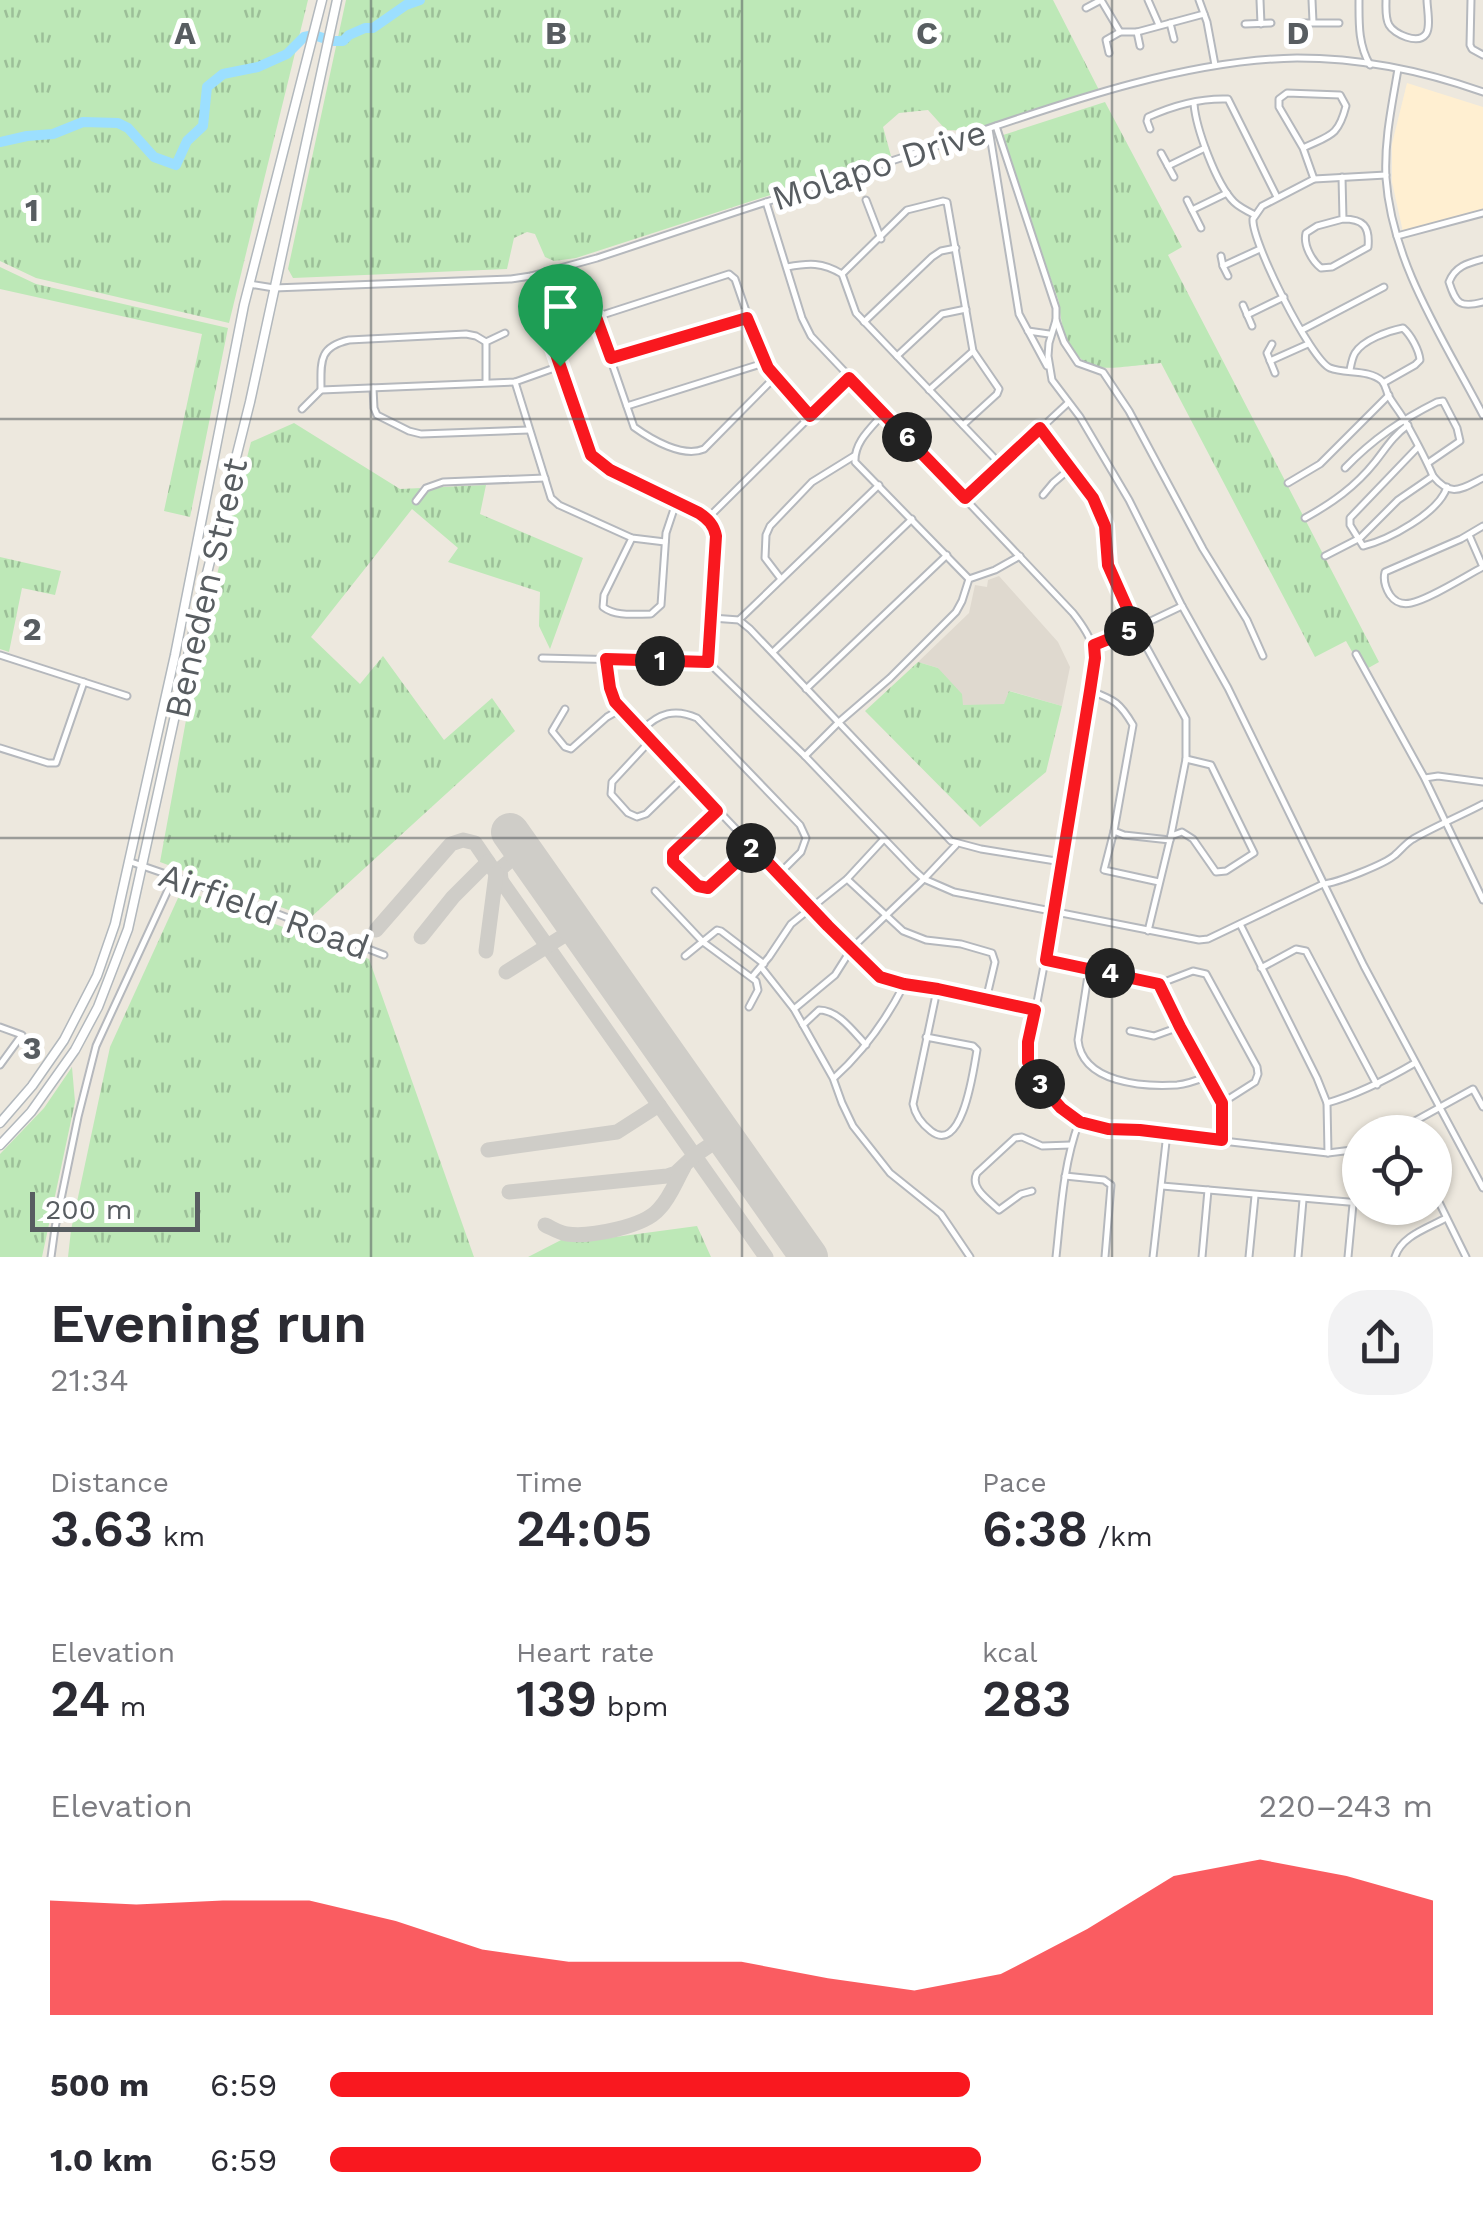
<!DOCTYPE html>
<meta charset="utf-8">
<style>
:root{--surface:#fff;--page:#f2f2f3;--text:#2b2b33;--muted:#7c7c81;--accent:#f9181f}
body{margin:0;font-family:"Work Sans",sans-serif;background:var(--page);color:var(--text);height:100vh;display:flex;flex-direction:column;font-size:38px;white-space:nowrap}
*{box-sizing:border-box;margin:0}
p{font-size:32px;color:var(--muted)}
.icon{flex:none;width:55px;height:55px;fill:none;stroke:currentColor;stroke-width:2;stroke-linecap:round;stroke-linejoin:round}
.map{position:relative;height:1257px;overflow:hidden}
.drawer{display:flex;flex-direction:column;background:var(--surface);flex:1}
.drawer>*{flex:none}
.tools{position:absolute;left:1342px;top:1115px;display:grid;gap:20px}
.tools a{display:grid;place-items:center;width:110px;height:110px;border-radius:50%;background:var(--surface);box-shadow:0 2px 8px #0004;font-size:50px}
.scale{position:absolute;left:30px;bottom:25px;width:170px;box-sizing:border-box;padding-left:10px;border:5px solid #585d61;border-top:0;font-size:28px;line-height:35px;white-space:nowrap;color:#585d61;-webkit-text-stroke:8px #fff;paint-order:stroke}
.pin{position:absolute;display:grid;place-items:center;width:85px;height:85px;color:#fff;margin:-102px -42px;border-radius:50% 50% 50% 0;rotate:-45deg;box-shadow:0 0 10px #0007}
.pin .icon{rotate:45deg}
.km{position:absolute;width:50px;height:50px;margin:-25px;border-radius:50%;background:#222;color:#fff;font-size:28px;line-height:50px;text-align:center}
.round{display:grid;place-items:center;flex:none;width:105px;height:105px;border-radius:40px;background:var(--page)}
.summary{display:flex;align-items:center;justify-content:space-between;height:170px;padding:0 50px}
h1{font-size:55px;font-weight:600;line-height:75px}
.metrics{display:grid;grid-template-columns:repeat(3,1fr);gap:15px;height:170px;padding:10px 50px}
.metrics div{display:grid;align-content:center}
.metrics b{font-size:50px;font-weight:600}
.metrics small{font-size:28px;font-weight:400}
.metrics p{font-size:28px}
.chart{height:280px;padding:20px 50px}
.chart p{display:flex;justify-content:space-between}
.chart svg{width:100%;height:180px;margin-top:10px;fill:var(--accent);opacity:.7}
ul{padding:0 50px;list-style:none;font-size:32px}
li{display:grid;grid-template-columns:160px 120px 1fr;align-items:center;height:75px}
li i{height:25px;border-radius:12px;background:var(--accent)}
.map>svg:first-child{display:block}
</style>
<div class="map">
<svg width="1483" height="1257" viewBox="0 0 1483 1257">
<defs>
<pattern id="grass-tufts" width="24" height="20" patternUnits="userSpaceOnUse" patternTransform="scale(2.5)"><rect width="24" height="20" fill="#bde8b7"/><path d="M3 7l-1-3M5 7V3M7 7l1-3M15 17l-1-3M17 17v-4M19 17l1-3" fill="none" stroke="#9cbf98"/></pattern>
</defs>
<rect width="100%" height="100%" fill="#ede8de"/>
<path fill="#ffefd1" d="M 1407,83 L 1483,107 L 1483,212 L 1403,232 L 1392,182 L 1392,144 Z"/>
<path fill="#dfd9cf" d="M 999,576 L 1058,642 L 1070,667 L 1062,706 L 1010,691 L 1004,705 L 962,705 L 938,668 L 918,662 L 969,613 L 975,585 L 987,587 L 988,580 Z"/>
<g fill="url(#grass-tufts)">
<path d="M 0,0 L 308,0 L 229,323 L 36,278 L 0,261 Z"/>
<path d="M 346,0 L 1053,0 L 1099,90 L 973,131 L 946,130 L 928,110 L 899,113 L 883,127 L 891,156 L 576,258 L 554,261 L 545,257 L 535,234 L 527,232 L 514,238 L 507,269 L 293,278 L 288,269 Z"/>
<path d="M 1105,102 L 1182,247 L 1168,255 L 1379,662 L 1363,671 L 1346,641 L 1315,657 L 1161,363 C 1146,364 1110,370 1097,367 C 1068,359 1061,328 1059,302 L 1000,136 Z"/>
<path d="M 0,267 L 36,284 L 228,328 L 190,517 L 164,511 L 202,334 L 0,289 Z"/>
<path d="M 294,423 L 400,489 L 486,485 L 480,514 L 583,558 L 550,649 L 539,626 L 540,592 L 448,562 L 458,548 L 412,509 L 311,637 L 360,684 L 383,656 L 444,740 L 492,698 L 515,731 L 310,918 L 160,862 L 202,633 L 251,442 Z"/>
<path d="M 0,557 L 61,571 L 55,595 L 22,588 L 9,652 L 0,649 Z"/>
<path d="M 918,662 L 938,668 L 962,694 L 963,705 L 1004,704 L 1009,691 L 1062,706 L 1046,772 L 980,827 L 865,711 Z"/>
<path d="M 194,894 L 369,959 L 474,1257 L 68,1257 L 71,1230 L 110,1047 L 178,898 Z"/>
<path d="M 72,1067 L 75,1102 L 42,1257 L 0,1257 L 0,1154 L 44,1108 Z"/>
<path d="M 697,1226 L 711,1257 L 528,1257 L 565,1238 L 593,1240 Z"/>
</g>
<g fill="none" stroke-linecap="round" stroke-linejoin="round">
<path stroke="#9cdfff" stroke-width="10" d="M 0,142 L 27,136 L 53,134 L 83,122 L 118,123 L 128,128 L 154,157 L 176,165 L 187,141 L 203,126 L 207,87 L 223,74 L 258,67 L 287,54 L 304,37 L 314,35 L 332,41 L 343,41 L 349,35 L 365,28 L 373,28 L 406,5 L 420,0"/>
<g stroke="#cfcdc8" stroke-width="15">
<path d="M 501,880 L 500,869 L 518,854 L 526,855"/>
<path d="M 376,930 L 451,844 L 463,840 L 475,843 L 488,862"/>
<path d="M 421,937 L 453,897 L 488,862 L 766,1257"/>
<path d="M 486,951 L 496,874"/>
<path d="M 506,972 L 576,928 L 579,929"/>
<path d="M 488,1150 L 617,1132 L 659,1105"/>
<path d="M 509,1192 L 667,1176 L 676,1173 L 694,1156 L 722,1137"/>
<path d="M 545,1225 C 552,1228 559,1233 567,1234 C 590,1237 644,1227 659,1209 C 670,1198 676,1181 684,1167"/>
</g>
<path stroke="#cfcdc8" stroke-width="38" d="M 510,832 L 809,1257"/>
<defs>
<g id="street">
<path d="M 1101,0 L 1120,32"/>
<path d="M 1148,0 L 1159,25"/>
<path d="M 1199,0 L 1207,22 L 1215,65"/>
<path d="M 1260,0 L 1261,24"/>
<path d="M 1312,0 L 1313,22"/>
<path d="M 1359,0 C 1359,23 1358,44 1370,65"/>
<path d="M 1386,0 C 1386,8 1385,18 1389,25 C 1394,34 1418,45 1426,34 C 1431,27 1427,8 1427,0"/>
<path d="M 1471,0 L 1470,45 L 1472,49 L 1483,55"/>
<path d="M 1086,8 L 1101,0"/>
<path d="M 1170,23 L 1174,39"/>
<path d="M 1301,23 L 1339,23"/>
<path d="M 1245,24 L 1271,23"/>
<path d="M 1137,32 L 1140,46"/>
<path d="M 1109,53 L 1106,40 L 1120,32 L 1137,32 L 1204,14"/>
<path d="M 1398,69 C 1392,105 1384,141 1386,178 C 1392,264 1444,340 1483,415"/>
<path d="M 1194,104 C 1196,128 1216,184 1234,202 C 1239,207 1247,211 1255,215"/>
<path d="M 996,126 L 1056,308 L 1056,320 L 1049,343 L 1048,356 L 1052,380 L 1080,417 L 1129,500 L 1182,606 L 1228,688 L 1364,966 L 1483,1188"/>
<path d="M 989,129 L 1019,314 L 1047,366"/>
<path d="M 1150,129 L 1147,121 L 1148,117 C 1172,106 1201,98 1228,99 L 1277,197"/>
<path d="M 1303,148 C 1330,135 1338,137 1346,106 L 1340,95 L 1287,93 L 1279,99 L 1279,107 L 1303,148 L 1314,179"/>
<path d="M 1161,153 L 1174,177"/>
<path d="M 1168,166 L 1205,148"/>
<path d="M 1386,175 L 1314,179 L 1262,206 L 1253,219 C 1251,241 1311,360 1330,368 C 1345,374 1369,369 1382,381 C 1386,386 1386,389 1388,395 C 1393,404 1400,412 1405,421 C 1415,439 1425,457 1433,476 C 1451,498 1461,489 1483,478"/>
<path d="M 1342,177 L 1343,219 L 1317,226 L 1306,233 C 1303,245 1312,261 1321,268 L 1332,267 L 1368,247 C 1370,226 1363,219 1343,219"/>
<path d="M 866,200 L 881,239"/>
<path d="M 1187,200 L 1201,228"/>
<path d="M 766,202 L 802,318 L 811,336 L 1073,613 C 1098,645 1096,652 1090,691 L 1054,913 L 1027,1055 C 1032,1085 1063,1115 1091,1126 L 1328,1153 L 1360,1149"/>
<path d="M 1192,210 L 1227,193"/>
<path d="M 1397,236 L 1483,213"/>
<path d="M 1221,256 L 1223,266 L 1260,249"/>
<path d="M 1483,259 C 1468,263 1455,266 1449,282 C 1456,304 1460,308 1483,302"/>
<path d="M 1223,266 L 1228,276"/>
<path d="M 787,267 C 809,263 822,262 842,274 L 856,313 L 1001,465"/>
<path d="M 842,274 L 907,210 L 943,201 L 947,202 L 973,351 L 999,389 L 997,394 L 963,425"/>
<path d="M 531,276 L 591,455 L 609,471 L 699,513 L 708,518 L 715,529 L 708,662 L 805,756 L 914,870 L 924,879 L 954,892 L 1199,940 L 1208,939 L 1323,884 C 1337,883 1385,864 1395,855 C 1402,849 1405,844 1413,839 C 1436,826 1460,816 1483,804"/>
<path d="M 249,284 L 274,288 L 511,279 L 531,276 L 597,258 C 705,222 814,186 922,151 C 1039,112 1173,60 1297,58 C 1359,58 1424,71 1483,92"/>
<path d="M 1243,305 L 1252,326"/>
<path d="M 1247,315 L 1284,297"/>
<path d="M 596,317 L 634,427 C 652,440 683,458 704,449 L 775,377"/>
<path d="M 1056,320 L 1064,342 L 1078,363 L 1103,372 L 1129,411 L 1203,549 L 1247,620 L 1263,656"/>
<path d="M 864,322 L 932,257 L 941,251 L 956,248"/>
<path d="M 547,328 L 596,317 L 729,274 L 735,279 L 764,363 L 810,416"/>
<path d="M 1302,330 L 1384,287"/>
<path d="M 1028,331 L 1049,334"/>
<path d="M 1272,344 L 1267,353 L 1275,373"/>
<path d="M 897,356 L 942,314 L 966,309"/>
<path d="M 611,358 L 747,318"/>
<path d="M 1270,361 L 1308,344"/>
<path d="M 1350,370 C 1351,365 1352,358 1355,353 C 1363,340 1388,331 1403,328 C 1411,335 1419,350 1420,360 L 1415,365 L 1385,382"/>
<path d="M 486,382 L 486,342 L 505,333"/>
<path d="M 515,382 L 551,498 L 559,505 L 632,538 L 665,542"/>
<path d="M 373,388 L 374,408 L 377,415 L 409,431 L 421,434 L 529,430"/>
<path d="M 321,390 C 321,362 318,347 349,340 L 466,334 L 476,336 L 486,342"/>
<path d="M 929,390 L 973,351"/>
<path d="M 627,406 L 764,363"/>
<path d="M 302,409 L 321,390 L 515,382 L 560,366"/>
<path d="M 884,413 C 871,428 854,442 855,462 L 969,579"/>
<path d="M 1040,428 L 1093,498 L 1105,526 L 1108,565 L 1136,628 L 1186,719 L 1186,759 L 1170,840 L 1148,931"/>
<path d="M 1418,447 L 1350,518 L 1350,525 L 1363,546 C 1388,540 1439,513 1447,487"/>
<path d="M 1345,468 C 1373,439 1401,420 1437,402 L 1443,401 L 1457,428 L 1460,441 L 1428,463"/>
<path d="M 1288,483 L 1320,464 L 1389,395"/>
<path d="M 1043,495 L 1053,483 L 1072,467"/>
<path d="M 965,499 L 1068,403"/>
<path d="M 416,501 L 426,488 L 443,482 L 545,478"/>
<path d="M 708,518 L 849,378"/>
<path d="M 1305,518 C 1332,503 1355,487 1375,462 C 1386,448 1393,436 1408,425"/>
<path d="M 1469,535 L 1483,567 C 1464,577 1430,599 1411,603 C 1402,605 1395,602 1390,595 C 1385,587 1383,580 1385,572 L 1461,539 L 1483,526"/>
<path d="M 632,538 L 604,595 L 603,607 C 616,617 635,614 651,614 L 661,605 L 666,533 L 676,503"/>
<path d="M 1325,556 L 1360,538 L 1398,500 L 1433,476"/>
<path d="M 781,579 L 765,558 L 766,535 L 770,526 L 812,482 L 854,456"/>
<path d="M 712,618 L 739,620 L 750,629 L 951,841 L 981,849 L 1062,862"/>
<path d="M 739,620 L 879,485"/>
<path d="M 1094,645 L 1136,628 L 1182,606"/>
<path d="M 773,652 L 912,519"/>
<path d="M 1356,654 L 1424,777 L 1483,900"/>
<path d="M 0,655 L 127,696"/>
<path d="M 542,658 L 708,662"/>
<path d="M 606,659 L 610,688 L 615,702 L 811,908 L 847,879 L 883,840"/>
<path d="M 806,689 L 947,555"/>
<path d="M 1091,691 C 1115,700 1120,703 1133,725 L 1114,831 L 1124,835 L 1170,840"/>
<path d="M 565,709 L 552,731 L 565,747 L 571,749 L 607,717 L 621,709"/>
<path d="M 642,730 C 659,713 675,708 697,718 L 800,825 L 806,838 L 801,852 L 780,873"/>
<path d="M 650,741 L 612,782 L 611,794 L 628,813 L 637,817 L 646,814 L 685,776"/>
<path d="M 0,748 L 48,763 L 56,763 L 84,682"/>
<path d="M 805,756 L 839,722 L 890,678 L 956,612 L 962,601 L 969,579 L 995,570 L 1020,556"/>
<path d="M 1425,778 L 1438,776 L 1483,782"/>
<path d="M 717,811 L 675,851 L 672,858 L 673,863 L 698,886 L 708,888 L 753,847"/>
<path d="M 1114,831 L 1104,870 L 1159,882"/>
<path d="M 1171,836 L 1182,832 L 1193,839 L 1216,872 L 1226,871 L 1254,853 L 1211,765 L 1186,759"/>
<path d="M 131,862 L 247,902 L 384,955"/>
<path d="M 847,879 L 903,931 L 926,940 L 961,944 L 992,953 L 995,962 L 986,1000"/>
<path d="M 655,891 L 703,942 L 756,981 L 758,990 L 749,1007"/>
<path d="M 1240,924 L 1317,1078 L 1327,1103 L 1328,1153"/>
<path d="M 685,956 L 717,930 L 721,931 L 764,964"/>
<path d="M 1046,959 L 1159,984 L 1179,1027 L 1222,1103 L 1222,1139"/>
<path d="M 761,967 L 794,1009 L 833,1078 L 842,1103 L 853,1126 L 890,1173 L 941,1214 L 970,1257"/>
<path d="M 1261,968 L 1296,949 L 1306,951 L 1377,1085"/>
<path d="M 1089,969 L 1078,1040 C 1082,1083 1143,1087 1177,1085 C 1188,1084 1198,1080 1208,1076"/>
<path d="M 752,977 L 769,957 L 791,924 L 811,908 L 872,970 L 886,980 L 1035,1010"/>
<path d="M 1159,984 L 1193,971 L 1206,974 L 1257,1067 L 1258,1074 L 1255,1082 L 1222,1103"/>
<path d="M 794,1009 L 835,975 L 852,948 L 924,879 L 956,845"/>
<path d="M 803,1025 L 819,1010 C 838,1010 853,1031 866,1045"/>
<path d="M 0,1027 L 22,1035 L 0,1065"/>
<path d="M 1130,1031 L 1154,1036 L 1179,1027"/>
<path d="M 926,1037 L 973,1046 L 977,1050 C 974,1066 963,1156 931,1131 C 922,1124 915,1115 913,1104 L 937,990"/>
<path d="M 834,1078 C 864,1051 886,1020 904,985"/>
<path d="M 1327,1103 C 1359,1094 1386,1080 1415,1063"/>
<path d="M 1395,1132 L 1473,1089 L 1483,1107"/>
<path d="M 1065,1176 L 1104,1180 L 1111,1185 L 1105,1257"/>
<path d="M 1162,1186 L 1360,1203"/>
<path d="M 1032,1191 L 1021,1194 L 999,1210 C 989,1200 969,1188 977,1173 L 1015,1138 L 1022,1137 L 1042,1146 L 1071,1145"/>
<path d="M 1435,1194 L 1466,1257"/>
<path d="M 51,1257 L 55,1228 L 78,1117 L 96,1046 L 174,877"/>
<path d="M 1056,1257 C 1061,1211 1063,1165 1079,1122"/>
<path d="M 1153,1257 L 1167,1133"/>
<path d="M 1202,1257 L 1208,1190"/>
<path d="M 1249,1257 L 1255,1196"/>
<path d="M 1298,1257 L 1303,1200"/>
<path d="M 1348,1257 L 1353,1204"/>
<path d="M 1395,1257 C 1401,1236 1428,1228 1446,1218"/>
</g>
<g id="secondary">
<path d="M 0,1123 L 32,1086 L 64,1040 L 97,976 L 115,924 L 175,655 L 244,305 L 322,0"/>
<path d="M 0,1145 L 31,1112 L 75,1050 L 98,1007 L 128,929 L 201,597 L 250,402 L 337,0"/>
</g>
</defs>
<use href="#street" stroke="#b5b8bd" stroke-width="9"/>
<use href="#secondary" stroke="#b2b8bd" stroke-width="11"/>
<use href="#street" stroke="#fff" stroke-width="5"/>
<use href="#secondary" stroke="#fff" stroke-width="8"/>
</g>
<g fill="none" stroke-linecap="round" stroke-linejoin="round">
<defs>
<path id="route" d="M 596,317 L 611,358 L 747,318 L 768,368 L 810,416 L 849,378 L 965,498 L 1040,428 L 1093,498 L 1105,526 L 1108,565 L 1136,628 L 1094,645 L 1095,658 L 1090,691 L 1046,960 L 1159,984 L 1180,1027 L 1222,1103 L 1222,1140 L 1140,1130 L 1108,1129 L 1080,1122 L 1061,1108 L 1038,1082 L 1028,1062 L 1028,1042 L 1035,1010 L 938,989 L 904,984 L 880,977 L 828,926 L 753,847 L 708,888 L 698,886 L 673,862 L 673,853 L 717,811 L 615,702 L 610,688 L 606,659 L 708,662 L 716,536 C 714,525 708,519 699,513 L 610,470 L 591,455 L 547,328 Z"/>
</defs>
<use href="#route" stroke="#fff" stroke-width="20"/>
<use href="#route" stroke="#f9181f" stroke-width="12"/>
</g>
<path fill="none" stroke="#585d61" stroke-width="2.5" stroke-opacity="0.55" d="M 371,0 L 371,1257M 742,0 L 742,1257M 1112,0 L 1112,1257M 0,419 L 1483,419M 0,838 L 1483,838"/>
<g text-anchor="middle" stroke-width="10" stroke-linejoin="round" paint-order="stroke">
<g font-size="35" fill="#585d61" stroke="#fff">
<text transform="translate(879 165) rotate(-18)" y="12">Molapo Drive</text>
<text transform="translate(206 588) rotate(-77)" y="12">Beneden Street</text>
<text transform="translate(264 911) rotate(20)" y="12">Airfield Road</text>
</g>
</g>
<g font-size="32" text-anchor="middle" font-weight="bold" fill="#585d61" stroke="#fff" stroke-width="10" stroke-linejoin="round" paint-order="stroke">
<text x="185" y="44">A</text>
<text x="556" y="44">B</text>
<text x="927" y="44">C</text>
<text x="1298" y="44">D</text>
<text x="32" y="221">1</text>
<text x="32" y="640">2</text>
<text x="32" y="1059">3</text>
</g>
</svg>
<div class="tools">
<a><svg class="icon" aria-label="locate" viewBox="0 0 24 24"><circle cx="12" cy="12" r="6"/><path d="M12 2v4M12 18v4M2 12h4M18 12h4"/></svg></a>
</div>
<div class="scale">200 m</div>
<div class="pin" style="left:560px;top:366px;background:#1e9e55"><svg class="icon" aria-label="arrive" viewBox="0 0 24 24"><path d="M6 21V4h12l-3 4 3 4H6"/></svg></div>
<b class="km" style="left:660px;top:661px">1</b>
<b class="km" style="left:751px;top:848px">2</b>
<b class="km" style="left:1040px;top:1084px">3</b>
<b class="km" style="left:1110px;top:973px">4</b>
<b class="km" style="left:1129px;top:631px">5</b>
<b class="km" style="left:907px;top:437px">6</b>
</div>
<section class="drawer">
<div class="summary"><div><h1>Evening run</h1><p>21:34</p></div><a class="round"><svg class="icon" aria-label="share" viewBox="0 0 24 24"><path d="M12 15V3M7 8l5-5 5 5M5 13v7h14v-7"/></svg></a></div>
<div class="metrics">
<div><p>Distance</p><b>3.63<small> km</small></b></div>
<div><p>Time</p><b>24:05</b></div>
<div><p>Pace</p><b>6:38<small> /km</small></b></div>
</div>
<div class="metrics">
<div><p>Elevation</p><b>24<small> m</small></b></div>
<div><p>Heart rate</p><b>139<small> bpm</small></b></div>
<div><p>kcal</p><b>283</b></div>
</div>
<div class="chart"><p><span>Elevation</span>220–243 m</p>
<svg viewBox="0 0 160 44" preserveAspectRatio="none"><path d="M0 44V16L10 17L20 16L30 16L40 21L50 28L60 31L70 31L80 31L90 35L100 38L110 34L120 23L130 10L140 6L150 10L160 16V44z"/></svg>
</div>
<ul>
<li><b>500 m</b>6:59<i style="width:58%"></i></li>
<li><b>1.0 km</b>6:59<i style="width:59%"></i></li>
</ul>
</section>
